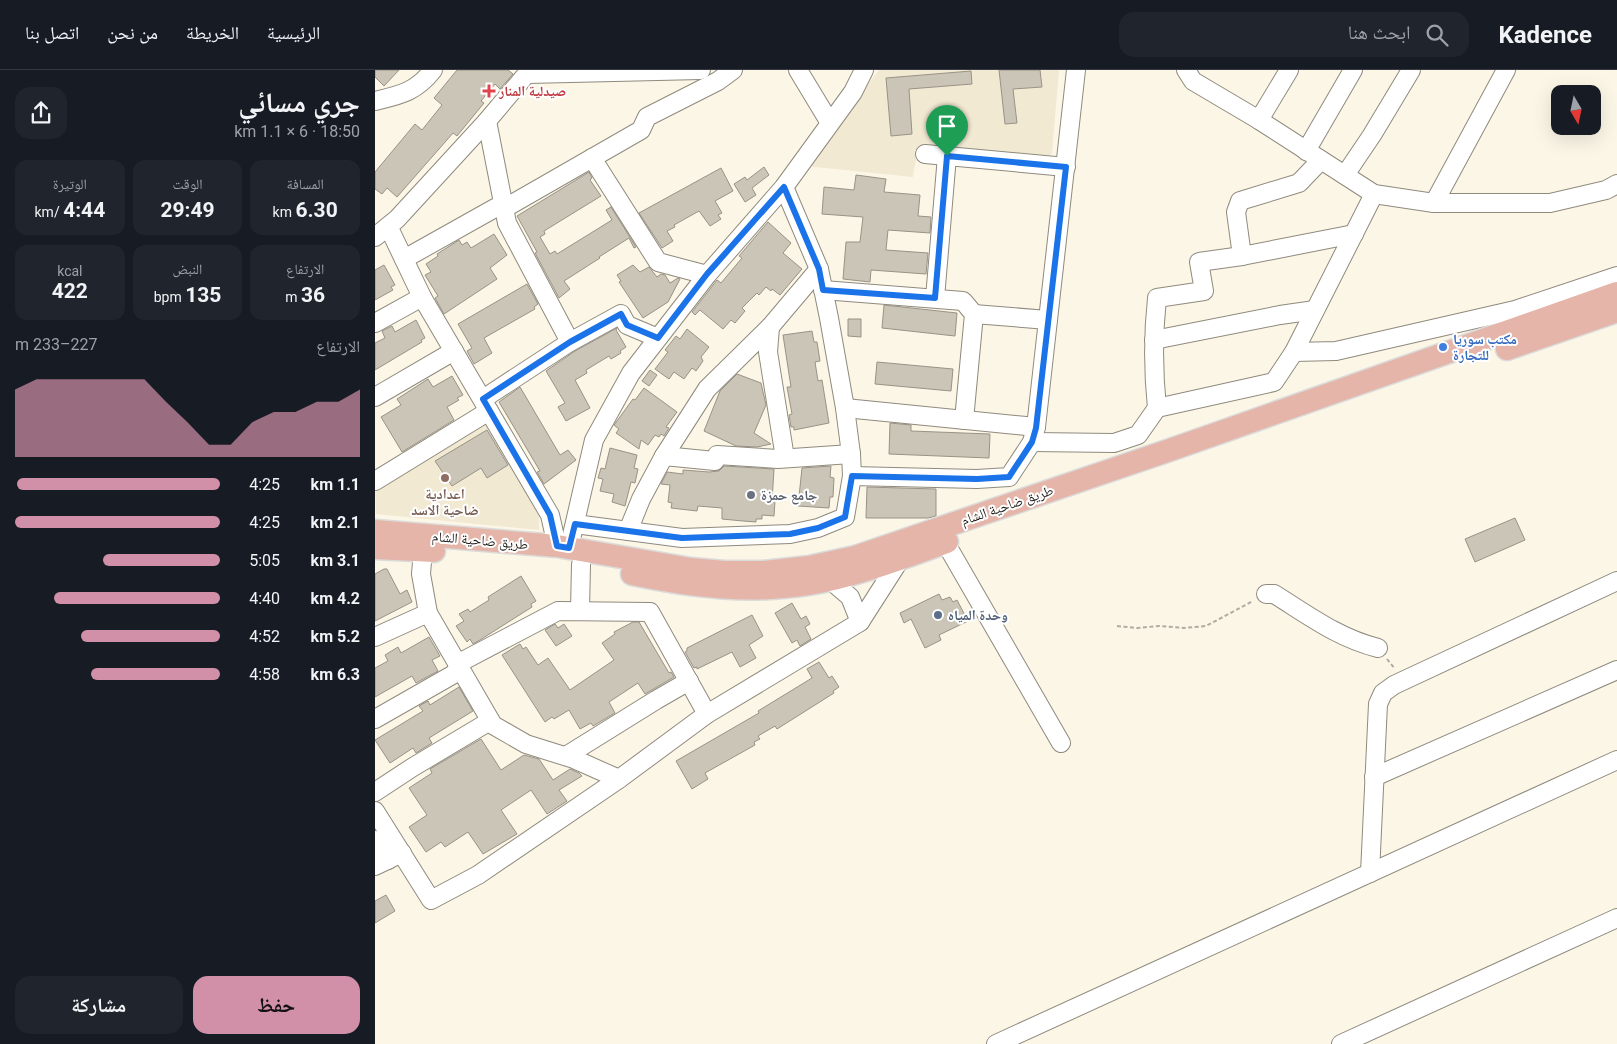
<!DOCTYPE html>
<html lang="ar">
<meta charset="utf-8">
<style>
:root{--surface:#171b24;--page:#20242c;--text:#f1f3f6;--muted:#9ea1a6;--line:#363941;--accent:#d18fa8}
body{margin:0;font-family:Roboto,"Noto Naskh Arabic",sans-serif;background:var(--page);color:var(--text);direction:rtl;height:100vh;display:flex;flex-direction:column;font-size:19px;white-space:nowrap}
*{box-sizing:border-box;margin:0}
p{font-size:16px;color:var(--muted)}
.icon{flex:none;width:28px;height:28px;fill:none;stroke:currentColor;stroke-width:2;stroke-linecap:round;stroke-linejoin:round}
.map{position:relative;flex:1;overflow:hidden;direction:ltr}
.drawer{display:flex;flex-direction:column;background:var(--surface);width:375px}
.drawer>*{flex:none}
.needle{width:32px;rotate:171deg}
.fabs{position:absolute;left:1176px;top:15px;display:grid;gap:10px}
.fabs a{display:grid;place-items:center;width:50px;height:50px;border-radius:10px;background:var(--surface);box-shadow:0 5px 20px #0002;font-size:25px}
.pin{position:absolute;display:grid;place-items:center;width:42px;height:42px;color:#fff;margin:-51px -21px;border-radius:50% 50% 50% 0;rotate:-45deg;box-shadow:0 0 5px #0007}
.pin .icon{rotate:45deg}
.round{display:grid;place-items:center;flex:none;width:52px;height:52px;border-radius:15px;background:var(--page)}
.summary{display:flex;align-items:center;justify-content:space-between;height:85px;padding:0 15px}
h1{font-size:28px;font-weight:700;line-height:38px}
.metrics{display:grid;grid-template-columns:repeat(3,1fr);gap:8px;height:85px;padding:5px 15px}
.metrics div{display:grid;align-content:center;border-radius:12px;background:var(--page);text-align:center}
.metrics b{font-size:21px;font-weight:700}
.metrics small{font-size:14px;font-weight:400}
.metrics p{font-size:14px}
.chart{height:140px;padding:10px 15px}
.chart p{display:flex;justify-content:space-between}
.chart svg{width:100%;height:90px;margin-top:5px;fill:var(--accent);opacity:.7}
.primary-button{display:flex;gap:10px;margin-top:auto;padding:10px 15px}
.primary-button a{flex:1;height:58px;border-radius:15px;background:var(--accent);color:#111;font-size:20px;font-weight:700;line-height:58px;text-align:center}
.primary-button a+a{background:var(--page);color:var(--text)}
ul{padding:0 15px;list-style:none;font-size:16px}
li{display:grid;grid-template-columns:80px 60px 1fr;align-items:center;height:38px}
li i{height:12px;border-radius:6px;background:var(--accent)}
header{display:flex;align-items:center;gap:30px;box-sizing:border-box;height:70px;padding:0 25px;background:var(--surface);border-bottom:1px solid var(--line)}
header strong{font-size:24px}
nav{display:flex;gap:28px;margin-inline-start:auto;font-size:18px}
.search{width:350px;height:45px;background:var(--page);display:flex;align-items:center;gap:12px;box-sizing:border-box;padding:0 18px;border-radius:15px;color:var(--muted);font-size:19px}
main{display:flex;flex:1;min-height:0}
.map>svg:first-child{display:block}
</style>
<header>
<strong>Kadence</strong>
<div class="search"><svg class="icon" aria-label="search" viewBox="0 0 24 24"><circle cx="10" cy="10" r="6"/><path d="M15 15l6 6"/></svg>ابحث هنا</div>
<nav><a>الرئيسية</a><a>الخريطة</a><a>من نحن</a><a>اتصل بنا</a></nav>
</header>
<main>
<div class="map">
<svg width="1242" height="974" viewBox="0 0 1242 974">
<rect width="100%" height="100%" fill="#fcf6e7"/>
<g fill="#f2e9d3">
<path d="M 504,0 L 684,0 L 677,83 L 670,90 L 543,76 L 538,107 L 430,96 Z"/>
<path d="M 113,352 L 164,444 L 164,460 L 1,444 L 0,415 Z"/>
</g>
<g fill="#cac5b6" stroke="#989386">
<path d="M 0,0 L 24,0 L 9,16 L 0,7 Z"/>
<path d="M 82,0 L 133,0 L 138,4 L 125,19 L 120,14 L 106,31 L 109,33 L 82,66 L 78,63 L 22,127 L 12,118 L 7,124 L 0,119 L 0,102 L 40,54 L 47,60 L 67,35 L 59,28 Z"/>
<path d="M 624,0 L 665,0 L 667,17 L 638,19 L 642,53 L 630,54 Z"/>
<path d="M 596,1 L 597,14 L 534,19 L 537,64 L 516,66 L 511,8 Z"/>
<path d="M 389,97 L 394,105 L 377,118 L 381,125 L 370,132 L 359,114 L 370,107 L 372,110 Z"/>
<path d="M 346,98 L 358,121 L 340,131 L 347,143 L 343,145 L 346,149 L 335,156 L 324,141 L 299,155 L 300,157 L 292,161 L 298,171 L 287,178 L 264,143 Z"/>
<path d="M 214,102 L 217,108 L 215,110 L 226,126 L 169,161 L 170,164 L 165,167 L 175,184 L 180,181 L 182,184 L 237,150 L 231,140 L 236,137 L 261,177 L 259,178 L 254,168 L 224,187 L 225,188 L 189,211 L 195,219 L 184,228 L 160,183 L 162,182 L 142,146 Z"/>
<path d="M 481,105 L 511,109 L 509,122 L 545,125 L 543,146 L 556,147 L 555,163 L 513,160 L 511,180 L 553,183 L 551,204 L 496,200 L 495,212 L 468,209 L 471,172 L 485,172 L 488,147 L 447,144 L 449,117 L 479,120 Z"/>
<path d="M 393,152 L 416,173 L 408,183 L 427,199 L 405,225 L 397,219 L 396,221 L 391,217 L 384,225 L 382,223 L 367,238 L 370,241 L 360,253 L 356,250 L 348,259 L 325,240 L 320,245 L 317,242 L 342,210 L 346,213 L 367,188 L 364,186 Z"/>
<path d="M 119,164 L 132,185 L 115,198 L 122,209 L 69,244 L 60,228 L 63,226 L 50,205 L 56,202 L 51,194 L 63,186 L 62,184 L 84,170 L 87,175 L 92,172 L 96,178 Z"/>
<path d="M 9,195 L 20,215 L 16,217 L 18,220 L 0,230 L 0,200 Z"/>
<path d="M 258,195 L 265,202 L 274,197 L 282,207 L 286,204 L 290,205 L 295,213 L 303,208 L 305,209 L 293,232 L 268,248 L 244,212 L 246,211 L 242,205 Z"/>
<path d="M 152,214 L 163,234 L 159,237 L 160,239 L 109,268 L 117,283 L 99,294 L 92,281 L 97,278 L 83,254 Z"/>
<path d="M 509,235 L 582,243 L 580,266 L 507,258 Z"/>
<path d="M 473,249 L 486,249 L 486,267 L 473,266 Z"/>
<path d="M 41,250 L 50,268 L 46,270 L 47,272 L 0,300 L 0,273 L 10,268 L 7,261 L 17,256 L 20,262 Z"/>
<path d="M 242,258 L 241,260 L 251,277 L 245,281 L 246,283 L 236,289 L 234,286 L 211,300 L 212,303 L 200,310 L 215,338 L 191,351 L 183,337 L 190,333 L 171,301 L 200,281 Z"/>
<path d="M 312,259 L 334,277 L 326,287 L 328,291 L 321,301 L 317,298 L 309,309 L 299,302 L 294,309 L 280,299 L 293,282 L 290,280 L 301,266 L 305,269 Z"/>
<path d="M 437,261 L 439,272 L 442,272 L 445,291 L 440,292 L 443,311 L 447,310 L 454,353 L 419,360 L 419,357 L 416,357 L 414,345 L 417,344 L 412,317 L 416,317 L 408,265 Z"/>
<path d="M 502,292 L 578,299 L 576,321 L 500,314 Z"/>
<path d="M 275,300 L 282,305 L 274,316 L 267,311 Z"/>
<path d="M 362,304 L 386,313 L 391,335 L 379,363 L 396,374 L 382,377 L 361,376 L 329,361 L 345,321 Z"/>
<path d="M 77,306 L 88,325 L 82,328 L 84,330 L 72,337 L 79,350 L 27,382 L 6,347 L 26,335 L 22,329 L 53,309 L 58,317 Z"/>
<path d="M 145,317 L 185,385 L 193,380 L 201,390 L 169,414 L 162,402 L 165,401 L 124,332 Z"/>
<path d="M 269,318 L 302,342 L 291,357 L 294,358 L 289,366 L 286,364 L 284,367 L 280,365 L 273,375 L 266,370 L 264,379 L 241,363 L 244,359 L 239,355 L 258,329 L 260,330 Z"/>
<path d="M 515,353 L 536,355 L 536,361 L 615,364 L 614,388 L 514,384 Z"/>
<path d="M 112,360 L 133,395 L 112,408 L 106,398 L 77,416 L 60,391 Z"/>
<path d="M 235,378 L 262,385 L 259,398 L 263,399 L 260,413 L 256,412 L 250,436 L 237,432 L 239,424 L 225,421 L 228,409 L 223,408 L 226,398 L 230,399 Z"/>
<path d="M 349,396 L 399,399 L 397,431 L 400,431 L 399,446 L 387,445 L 387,449 L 381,449 L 381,452 L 368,451 L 347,449 L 347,438 L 323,436 L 322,441 L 296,438 L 297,433 L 293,432 L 295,415 L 286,414 L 292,402 L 308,404 L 308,400 L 334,402 L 344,401 Z"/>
<path d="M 456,396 L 455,407 L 459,408 L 458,427 L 455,427 L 454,438 L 423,436 L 427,398 Z"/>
<path d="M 492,417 L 561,419 L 561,446 L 553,448 L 491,448 Z"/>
<path d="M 1140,448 L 1150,470 L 1100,492 L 1090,469 Z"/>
<path d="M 9,499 L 12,499 L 25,524 L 32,520 L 37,532 L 0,551 L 0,504 Z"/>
<path d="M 146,506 L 161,531 L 156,534 L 157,537 L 105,570 L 98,574 L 95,569 L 92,572 L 81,556 L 89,551 L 84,544 L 93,539 L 95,542 L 114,530 L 113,527 Z"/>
<path d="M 564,524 L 567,530 L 575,527 L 578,532 L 582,530 L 593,551 L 564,565 L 566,570 L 550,578 L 536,549 L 529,553 L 525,543 Z"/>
<path d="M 417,533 L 426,549 L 431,546 L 435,554 L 430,557 L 436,569 L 425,576 L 422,570 L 417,573 L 400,543 Z"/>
<path d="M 377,545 L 388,566 L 374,575 L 381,588 L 365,597 L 357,582 L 322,599 L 322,597 L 319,598 L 310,582 L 312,581 L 312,578 Z"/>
<path d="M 258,552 L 264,552 L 294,603 L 296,602 L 299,607 L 270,624 L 263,613 L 234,632 L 240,643 L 218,656 L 216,653 L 205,659 L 194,640 L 179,649 L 177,647 L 170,652 L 127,585 L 145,574 L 148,579 L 151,577 L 163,595 L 173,588 L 195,620 L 239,590 L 227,573 L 240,564 L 239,562 Z"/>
<path d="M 180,554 L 183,558 L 189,554 L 197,566 L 181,576 L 170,560 Z"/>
<path d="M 54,567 L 65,586 L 57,590 L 63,601 L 41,613 L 37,606 L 0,627 L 0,598 L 13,591 L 10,585 L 23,577 L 26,583 Z"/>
<path d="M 444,592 L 454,608 L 457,606 L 464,617 L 458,621 L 459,623 L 402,659 L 400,656 L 383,666 L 385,669 L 379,672 L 380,675 L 330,703 L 333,709 L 317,719 L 301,691 L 384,643 L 383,641 L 437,608 L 432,599 Z"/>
<path d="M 84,617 L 98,641 L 54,668 L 57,673 L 41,683 L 38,678 L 15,693 L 0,670 L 48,641 L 44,636 L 53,631 L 55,635 Z"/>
<path d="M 106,669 L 126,700 L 149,685 L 164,689 L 178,710 L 195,699 L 204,703 L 207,706 L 184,720 L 192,731 L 172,744 L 156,720 L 126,740 L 142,764 L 108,784 L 93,762 L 70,777 L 66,772 L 51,782 L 34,757 L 52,745 L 34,718 L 57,703 L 55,699 Z"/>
<path d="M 11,825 L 20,841 L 0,853 L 0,831 Z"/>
</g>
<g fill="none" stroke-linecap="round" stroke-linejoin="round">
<defs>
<g id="minor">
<path d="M 423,0 L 455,53"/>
<path d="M 811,0 L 818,11 L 884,50 L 999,124 L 1059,133 L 1175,133 L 1231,120 L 1242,114"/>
<path d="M 152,4 L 326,0"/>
<path d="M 0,31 C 25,25 41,22 58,0"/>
<path d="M 884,50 L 914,0"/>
<path d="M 112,51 L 132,153 L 195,272"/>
<path d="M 931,81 L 978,0"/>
<path d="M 550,84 L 691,97"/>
<path d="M 217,88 L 283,192 L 332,205"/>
<path d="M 946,90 L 924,113 L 865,131 L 861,142 L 867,186 L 979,164"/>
<path d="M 970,105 L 997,65 L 1036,0"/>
<path d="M 1059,133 L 1131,0"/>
<path d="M 14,158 L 47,227 L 175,445 L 182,476"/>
<path d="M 0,167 L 22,149 L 112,51 L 155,0"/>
<path d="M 29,189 L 120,138 L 130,138 L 266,60 L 272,47 L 343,11 L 358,0"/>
<path d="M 448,220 L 588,231 L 599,244 L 589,350"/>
<path d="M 560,228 L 572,86"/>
<path d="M 599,244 L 673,250"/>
<path d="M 0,253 L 47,227"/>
<path d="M 395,257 L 393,282 L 410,388"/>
<path d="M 779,270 L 905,245 L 940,240"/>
<path d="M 919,282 L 961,281 L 1140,240 L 1242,206"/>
<path d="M 0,327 L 79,281"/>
<path d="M 108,329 L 195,272 L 246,244 L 252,255 L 283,268"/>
<path d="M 470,338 L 661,357"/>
<path d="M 782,338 C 778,300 778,265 782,228 L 829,221 L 824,192 L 867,186"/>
<path d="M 657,372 L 739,373 L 763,365 L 782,338 L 899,312 L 919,282 L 999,124"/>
<path d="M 289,386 L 332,319 L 395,257 L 444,199"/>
<path d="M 477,406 L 602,409 L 634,407 L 657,372 L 661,357 L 701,0"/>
<path d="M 0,411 L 114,341"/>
<path d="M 200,454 L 307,468 L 415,464 L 443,458 L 470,447 L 477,406 L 476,384 L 470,338 L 454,248 L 444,199 L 409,117"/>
<path d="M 253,461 L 266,429 L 289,386 L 340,391 L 342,385 L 403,389 L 476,384"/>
<path d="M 197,465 L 219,370 L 256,303 L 332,205 L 409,117 L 478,22 L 489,0"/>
<path d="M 570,472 L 686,673"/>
<path d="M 48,480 L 46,504 L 53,543 L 118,655 L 151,674 L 199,689 L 244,709"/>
<path d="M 454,509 L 475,527 L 485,552"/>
<path d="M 891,524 L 899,524 C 933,545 963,568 1003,578"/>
<path d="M 205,541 L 206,494"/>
<path d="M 0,567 L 53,543"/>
<path d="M 82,594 L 183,541 L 275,542 L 332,644"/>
<path d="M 0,649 L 86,600"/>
<path d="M 191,686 L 281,630 L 314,611"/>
<path d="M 999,707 L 1242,600"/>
<path d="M 0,722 L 38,697 L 115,651"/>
<path d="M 0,741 L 56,830 L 103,805 L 244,709 L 332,644 L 485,552 L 526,488"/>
<path d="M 0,770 L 13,790"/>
<path d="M 0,796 L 27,783"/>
<path d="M 995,803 L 1003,634 L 1008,623 L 1019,615 L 1242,511"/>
<path d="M 621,974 L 1242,690"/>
<path d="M 966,974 L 1242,848"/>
</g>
<g id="major">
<path d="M 1132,279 L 1242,241"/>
<path d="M 0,461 L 182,476 L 316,499 L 349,502 L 389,502 L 434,497 L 480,487 L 792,381 L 1242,223"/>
<path d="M 0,478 L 59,481"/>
<path d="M 257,504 C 315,516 374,524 434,514 C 481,506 527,488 572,472"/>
</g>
</defs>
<use href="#minor" stroke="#8f8a7d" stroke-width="20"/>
<use href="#major" stroke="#dbdbda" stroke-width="25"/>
<g stroke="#b1aca1" stroke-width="2" stroke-dasharray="4 2.5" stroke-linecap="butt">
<path d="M 742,556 L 762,558 L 784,556 L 809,558 L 831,556 L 878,531"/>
<path d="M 1012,589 L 1020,599"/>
</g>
<use href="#minor" stroke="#fff" stroke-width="18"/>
<use href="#major" stroke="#e5b5a9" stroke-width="22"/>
</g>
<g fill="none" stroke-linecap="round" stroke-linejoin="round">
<defs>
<path id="route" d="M 572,86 L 691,97 L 661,358 L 657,372 L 634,407 L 602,409 L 477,406 L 470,447 L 443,458 L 415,464 L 307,468 L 200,454 L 194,478 L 182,476 L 175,445 L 108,329 L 195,272 L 246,244 L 252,255 L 283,268 L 332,204 L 409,117 L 444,199 L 448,220 L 560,228 Z"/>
</defs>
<use href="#route" stroke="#fff" stroke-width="10"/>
<use href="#route" stroke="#1a73e8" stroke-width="6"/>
</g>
<path fill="#e0444e" stroke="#fff" stroke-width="2" d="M111.5 13.5h5v5h5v5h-5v5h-5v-5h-5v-5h5z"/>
<circle fill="#3f7fe0" stroke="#fff" stroke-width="2" cx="1068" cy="277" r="5"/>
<circle fill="#8d6e63" stroke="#fff" stroke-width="2" cx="70" cy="408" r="5"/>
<circle fill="#6b7280" stroke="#fff" stroke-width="2" cx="376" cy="425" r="5"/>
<circle fill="#5c6f8a" stroke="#fff" stroke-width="2" cx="563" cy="545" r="5"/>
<g text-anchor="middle" stroke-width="4" stroke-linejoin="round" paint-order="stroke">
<g font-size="14" font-weight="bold" fill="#be3a42" stroke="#fff" text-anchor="start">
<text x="124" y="26">صيدلية المنار</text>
</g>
<g font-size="14" font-weight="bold" fill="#366cbe" stroke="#fff" text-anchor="start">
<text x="1078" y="274">مكتب سوريا<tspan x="1078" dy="16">للتجارة</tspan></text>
</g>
<g font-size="14" font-weight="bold" fill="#785e54" stroke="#fff">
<text x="70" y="429">اعدادية<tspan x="70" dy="16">ضاحية الاسد</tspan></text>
</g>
<g font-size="14" font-weight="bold" fill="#5b616d" stroke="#fff" text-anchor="start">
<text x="386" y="430">جامع حمزة</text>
</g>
<g font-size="14" fill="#1e1c17" stroke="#fff">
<text transform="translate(632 435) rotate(-19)" y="5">طريق ضاحية الشام</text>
<text transform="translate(105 470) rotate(5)" y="5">طريق ضاحية الشام</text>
</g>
<g font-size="14" font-weight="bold" fill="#4e5e75" stroke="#fff" text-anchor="start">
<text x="573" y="550">وحدة المياه</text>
</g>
</g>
</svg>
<div class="fabs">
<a><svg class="needle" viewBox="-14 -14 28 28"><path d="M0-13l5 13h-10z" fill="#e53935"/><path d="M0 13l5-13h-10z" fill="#9ea1a6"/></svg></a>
</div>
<div class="pin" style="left:572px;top:86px;background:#1e9e55"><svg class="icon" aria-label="arrive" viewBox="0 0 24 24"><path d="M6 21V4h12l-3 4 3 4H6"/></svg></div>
</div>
<section class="drawer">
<div class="summary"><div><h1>جري مسائي</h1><p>18:50 · 6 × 1.1 km</p></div><a class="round"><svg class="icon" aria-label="share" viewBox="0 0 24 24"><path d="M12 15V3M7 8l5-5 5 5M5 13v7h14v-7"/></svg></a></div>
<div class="metrics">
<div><p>المسافة</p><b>6.30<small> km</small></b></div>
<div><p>الوقت</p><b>29:49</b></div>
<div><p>الوتيرة</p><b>4:44<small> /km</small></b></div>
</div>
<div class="metrics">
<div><p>الارتفاع</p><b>36<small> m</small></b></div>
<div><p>النبض</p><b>135<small> bpm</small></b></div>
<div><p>kcal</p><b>422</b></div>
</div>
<div class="chart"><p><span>الارتفاع</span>227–233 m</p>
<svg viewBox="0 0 160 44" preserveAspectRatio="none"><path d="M0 44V11L10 6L20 6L30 6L40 6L50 6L60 6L70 17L80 27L90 38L100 38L110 27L120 22L130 22L140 17L150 17L160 11V44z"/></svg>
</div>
<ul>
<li><b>1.1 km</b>4:25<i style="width:99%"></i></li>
<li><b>2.1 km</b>4:25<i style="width:100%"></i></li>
<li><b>3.1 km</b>5:05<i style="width:57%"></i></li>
<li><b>4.2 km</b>4:40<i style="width:81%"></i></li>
<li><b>5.2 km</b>4:52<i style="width:68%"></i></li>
<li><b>6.3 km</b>4:58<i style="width:63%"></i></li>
</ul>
<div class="primary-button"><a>حفظ</a><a>مشاركة</a></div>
</section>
</main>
